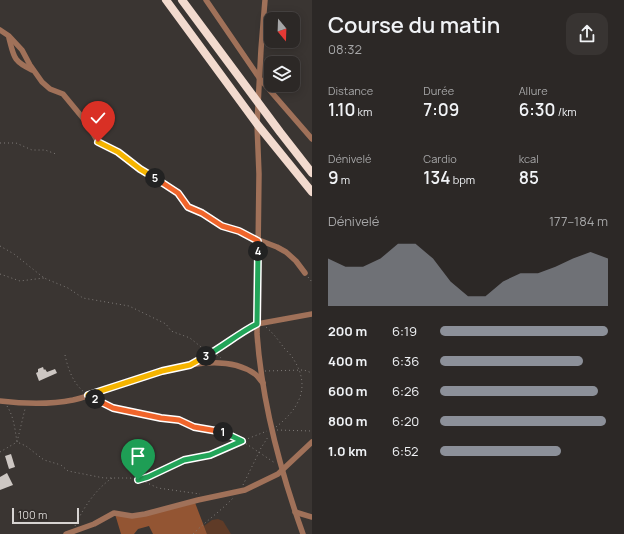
<!DOCTYPE html>
<html lang="fr">
<meta charset="utf-8">
<style>
:root{--surface:#2c2826;--page:#383432;--text:#f1f3f6;--muted:#a6a6a7;--line:#484443;--accent:#8c9099}
body{margin:0;font-family:Manrope,sans-serif;background:var(--page);color:var(--text);height:100vh;display:flex;flex-direction:column;font-size:15px;white-space:nowrap}
*{box-sizing:border-box;margin:0}
p{font-size:13px;color:var(--muted)}
.icon{flex:none;width:22px;height:22px;fill:none;stroke:currentColor;stroke-width:2;stroke-linecap:round;stroke-linejoin:round}
.map{position:relative;flex:1;overflow:hidden}
.sheet{display:flex;flex-direction:column;background:var(--surface);width:312px}
.sheet>*{flex:none}
.needle{width:26px;rotate:161deg}
.fabs{position:absolute;left:264px;top:12px;display:grid;gap:8px}
.fabs a{display:grid;place-items:center;width:36px;height:36px;border-radius:8px;background:var(--surface);box-shadow:0 2px 10px #0003,0 0 0 1px var(--line);font-size:20px}
.scale{position:absolute;left:12px;bottom:10px;width:67px;box-sizing:border-box;padding-left:4px;border:2px solid #d7d4d2;border-top:0;font-size:11px;line-height:14px;white-space:nowrap;color:#d7d4d2;-webkit-text-stroke:3px #302b28;paint-order:stroke}
.pin{position:absolute;display:grid;place-items:center;width:34px;height:34px;color:#fff;margin:-41px -17px;border-radius:50% 50% 50% 0;rotate:-45deg;box-shadow:0 0 4px #0007}
.pin .icon{rotate:45deg}
.km{position:absolute;width:20px;height:20px;margin:-10px;border-radius:50%;background:#222;color:#fff;font-size:11px;line-height:20px;text-align:center}
.round{display:grid;place-items:center;flex:none;width:42px;height:42px;border-radius:12px;background:var(--page)}
.headline{display:flex;align-items:center;justify-content:space-between;height:68px;padding:0 16px}
h1{font-size:22px;font-weight:600;line-height:30px}
.metrics{display:grid;grid-template-columns:repeat(3,1fr);gap:6px;height:68px;padding:4px 16px}
.metrics div{display:grid;align-content:center}
.metrics b{font-size:17px;font-weight:600}
.metrics small{font-size:11px;font-weight:400}
.metrics p{font-size:11px}
.chart{height:112px;padding:8px 16px}
.chart p{display:flex;justify-content:space-between}
.chart svg{width:100%;height:72px;margin-top:4px;fill:var(--accent);opacity:.7}
ul{padding:0 16px;list-style:none;font-size:13px}
li{display:grid;grid-template-columns:64px 48px 1fr;align-items:center;height:30px}
li i{height:10px;border-radius:5px;background:var(--accent)}
main{display:flex;flex:1;min-height:0}
.map>svg:first-child{display:block}
</style>
<main>
<div class="map">
<svg width="312" height="534" viewBox="0 0 312 534">
<rect width="100%" height="100%" fill="#3a3532"/>
<path fill="#5f3b27" d="M 218,519 L 223,521 L 231,534 L 207,534 L 204,526 L 212,520 Z"/>
<path fill="#935533" d="M 194,500 L 207,534 L 153,534 L 149,526 L 138,529 L 134,534 L 121,534 L 115,514 L 130,516 Z"/>
<g fill="#cdc7c3">
<path d="M 43,367 L 44,370 L 45,369 L 47,372 L 55,369 L 57,373 L 39,381 L 36,373 L 38,372 L 38,369 Z"/>
<path d="M 11,454 L 15,467 L 9,469 L 5,456 Z"/>
<path d="M 7,473 L 13,485 L 0,490 L 0,477 Z"/>
</g>
<g fill="none" stroke-linecap="round" stroke-linejoin="round">
<g stroke="#7f7b78" stroke-width="1" stroke-dasharray="1 3" stroke-linecap="butt">
<path d="M 0,143 L 16,143 L 32,150 L 45,150 L 56,154"/>
<path d="M 0,246 L 14,254 L 44,278 L 68,288 L 83,298 L 129,306 L 166,324 L 171,331 L 190,338 L 206,351 L 216,354 L 221,358"/>
<path d="M 0,274 L 20,281 L 44,278"/>
<path d="M 308,277 L 312,282"/>
<path d="M 266,327 C 274,334 279,341 284,348 C 288,352 292,356 294,360 C 311,387 299,409 276,427"/>
<path d="M 65,355 C 68,369 73,383 84,392"/>
<path d="M 201,359 L 252,326"/>
<path d="M 265,371 L 304,370 L 312,373"/>
<path d="M 96,399 L 113,407 L 161,418 L 179,420 L 194,427 L 222,431 L 242,441 L 267,431"/>
<path d="M 7,406 C 14,417 15,430 17,442 L 26,446 L 44,460 L 61,465 L 68,471 L 104,478 L 130,478 L 141,480 L 158,488 L 200,494"/>
<path d="M 277,430 L 312,431"/>
<path d="M 0,452 L 17,442 L 25,409"/>
<path d="M 138,479 L 147,477 L 184,460 L 210,455 L 242,441 L 275,463"/>
<path d="M 243,485 L 261,448 L 268,437"/>
<path d="M 75,526 C 83,508 96,489 112,478"/>
<path d="M 193,534 C 206,521 221,511 234,497"/>
</g>
<g stroke="#a07159" stroke-width="5.5">
<path d="M 206,0 L 260,79 L 312,139"/>
<path d="M 265,0 L 261,49 L 257,124 L 259,174 L 257,334 C 262,402 280,470 303,534"/>
<path d="M 0,30 L 9,36 L 22,50 L 30,65 L 42,82 L 50,89 L 63,94 L 87,123 L 98,142 L 118,152 L 140,169 L 178,193 L 188,207 L 202,213 L 222,226 L 239,231 L 246,235 L 277,247 L 286,252 L 296,261 L 305,273"/>
<path d="M 9,38 C 14,57 13,61 32,70"/>
<path d="M 257,324 L 312,314"/>
<path d="M 0,401 C 25,404 48,405 73,400 C 120,389 210,341 255,374 C 258,376 260,380 263,383"/>
<path d="M 295,512 L 312,517"/>
<path d="M 66,534 L 94,524 L 114,513 L 132,516 L 145,514 L 198,500 L 245,490 L 278,474 L 312,442"/>
</g>
<g stroke="#f2dace" stroke-width="8">
<path d="M 166,0 L 257,124 L 312,192"/>
<path d="M 182,0 L 280,132 L 312,173"/>
</g>
</g>
<g fill="none" stroke-linecap="round" stroke-linejoin="round">
<defs>
<path id="split-1" d="M 138,480 L 148,477 L 184,460 L 210,455 L 242,441 L 223,432"/>
<path id="split-2" d="M 95,399 L 113,408 L 161,418 L 179,420 L 194,427 L 223,432"/>
<path id="split-3" d="M 95,399 L 88,395 L 162,371 L 190,365 L 206,356"/>
<path id="split-4" d="M 206,356 C 224,346 239,333 257,324 L 258,251"/>
<path id="split-5" d="M 155,178 L 178,193 L 188,207 L 202,213 L 222,226 L 239,231 L 258,241 L 258,251"/>
<path id="split-6" d="M 98,142 L 118,152 L 140,169 L 155,178"/>
</defs>
<use href="#split-1" stroke="#fff" stroke-width="8"/>
<use href="#split-2" stroke="#fff" stroke-width="8"/>
<use href="#split-3" stroke="#fff" stroke-width="8"/>
<use href="#split-4" stroke="#fff" stroke-width="8"/>
<use href="#split-5" stroke="#fff" stroke-width="8"/>
<use href="#split-6" stroke="#fff" stroke-width="8"/>
<use href="#split-1" stroke="#22a559" stroke-width="5"/>
<use href="#split-2" stroke="#f0652b" stroke-width="5"/>
<use href="#split-3" stroke="#f5b400" stroke-width="5"/>
<use href="#split-4" stroke="#22a559" stroke-width="5"/>
<use href="#split-5" stroke="#f0652b" stroke-width="5"/>
<use href="#split-6" stroke="#f5b400" stroke-width="5"/>
</g>
</svg>
<div class="fabs">
<a><svg class="needle" viewBox="-14 -14 28 28"><path d="M0-13l5 13h-10z" fill="#e53935"/><path d="M0 13l5-13h-10z" fill="#a6a6a7"/></svg></a>
<a><svg class="icon" aria-label="layers" viewBox="0 0 24 24"><path d="M12 4l9 5-9 5-9-5zM3 14l9 5 9-5"/></svg></a>
</div>
<div class="scale">100 m</div>
<div class="pin" style="left:138px;top:480px;background:#1e9e55"><svg class="icon" aria-label="arrive" viewBox="0 0 24 24"><path d="M6 21V4h12l-3 4 3 4H6"/></svg></div>
<div class="pin" style="left:98px;top:142px;background:#d93025"><svg class="icon" aria-label="check" viewBox="0 0 24 24"><path d="M5 12l5 5 9-10"/></svg></div>
<b class="km" style="left:223px;top:432px">1</b>
<b class="km" style="left:95px;top:399px">2</b>
<b class="km" style="left:206px;top:356px">3</b>
<b class="km" style="left:258px;top:251px">4</b>
<b class="km" style="left:155px;top:178px">5</b>
</div>
<section class="sheet">
<div class="headline"><div><h1>Course du matin</h1><p>08:32</p></div><a class="round"><svg class="icon" aria-label="share" viewBox="0 0 24 24"><path d="M12 15V3M7 8l5-5 5 5M5 13v7h14v-7"/></svg></a></div>
<div class="metrics">
<div><p>Distance</p><b>1.10<small> km</small></b></div>
<div><p>Durée</p><b>7:09</b></div>
<div><p>Allure</p><b>6:30<small> /km</small></b></div>
</div>
<div class="metrics">
<div><p>Dénivelé</p><b>9<small> m</small></b></div>
<div><p>Cardio</p><b>134<small> bpm</small></b></div>
<div><p>kcal</p><b>85</b></div>
</div>
<div class="chart"><p><span>Dénivelé</span>177–184 m</p>
<svg viewBox="0 0 160 44" preserveAspectRatio="none"><path d="M0 44V15L10 20L20 20L30 15L40 6L50 6L60 15L70 29L80 38L90 38L100 29L110 24L120 24L130 20L140 15L150 11L160 15V44z"/></svg>
</div>
<ul>
<li><b>200 m</b>6:19<i style="width:100%"></i></li>
<li><b>400 m</b>6:36<i style="width:85%"></i></li>
<li><b>600 m</b>6:26<i style="width:94%"></i></li>
<li><b>800 m</b>6:20<i style="width:99%"></i></li>
<li><b>1.0 km</b>6:52<i style="width:72%"></i></li>
</ul>
</section>
</main>
